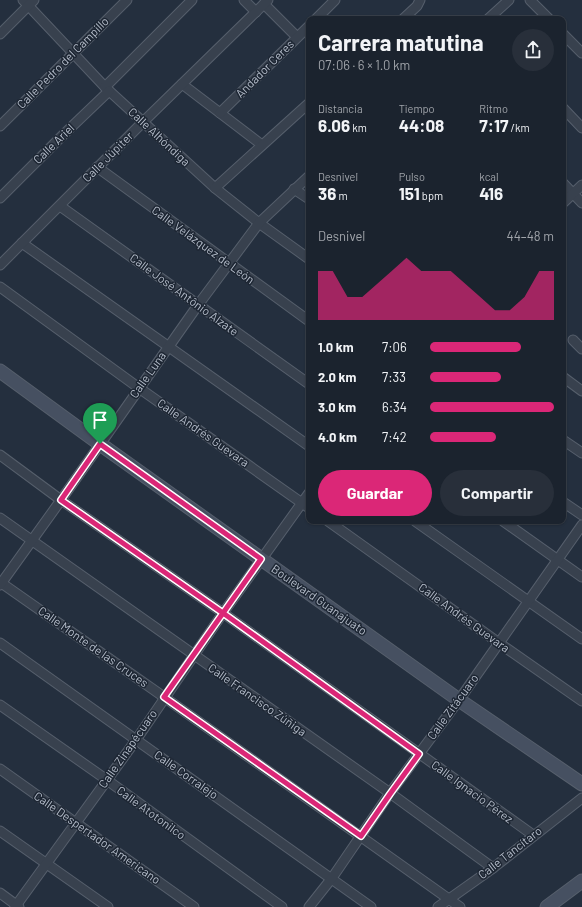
<!DOCTYPE html>
<html lang="es">
<meta charset="utf-8">
<style>
:root{--surface:#1b232e;--page:#282f3a;--text:#f1f3f6;--muted:#a0a4aa;--line:#39404a;--accent:#db2777}
body{margin:0;font-family:Barlow,sans-serif;background:var(--page);color:var(--text);height:100vh;display:flex;flex-direction:column;font-size:15px;white-space:nowrap}
*{box-sizing:border-box;margin:0}
p{font-size:13px;color:var(--muted)}
.icon{flex:none;width:22px;height:22px;fill:none;stroke:currentColor;stroke-width:2;stroke-linecap:round;stroke-linejoin:round}
.map{position:relative;flex:1;overflow:hidden}
.drawer{position:absolute;left:306px;top:16px;width:260px;height:508px;display:flex;flex-direction:column;background:var(--surface);border-radius:8px;box-shadow:0 1px 3px #0004,0 0 0 1px var(--line)}
.drawer>*{flex:none}
.pin{position:absolute;display:grid;place-items:center;width:34px;height:34px;color:#fff;margin:-41px -17px;border-radius:50% 50% 50% 0;rotate:-45deg;box-shadow:0 0 4px #0007}
.pin .icon{rotate:45deg}
.round{display:grid;place-items:center;flex:none;width:42px;height:42px;border-radius:21px;background:var(--page)}
.overview{display:flex;align-items:center;justify-content:space-between;height:68px;padding:0 12px}
h1{font-size:22px;font-weight:700;line-height:30px}
.metrics{display:grid;grid-template-columns:repeat(3,1fr);gap:6px;height:68px;padding:4px 12px}
.metrics div{display:grid;align-content:center}
.metrics b{font-size:17px;font-weight:700}
.metrics small{font-size:11px;font-weight:400}
.metrics p{font-size:11px}
.chart{height:112px;padding:8px 12px}
.chart p{display:flex;justify-content:space-between}
.chart svg{width:100%;height:72px;margin-top:4px;fill:var(--accent);opacity:.7}
.action{display:flex;gap:8px;margin-top:auto;padding:8px 12px}
.action a{flex:1;height:46px;border-radius:24px;background:var(--accent);color:#fff;font-size:16px;font-weight:700;line-height:46px;text-align:center}
.action a+a{background:var(--page);color:var(--text)}
ul{padding:0 12px;list-style:none;font-size:13px}
li{display:grid;grid-template-columns:64px 48px 1fr;align-items:center;height:30px}
li i{height:10px;border-radius:5px;background:var(--accent)}
.map>svg:first-child{display:block}
</style>
<div class="map">
<svg width="582" height="907" viewBox="0 0 582 907">
<rect width="100%" height="100%" fill="#242f3e"/>
<g fill="none" stroke-linecap="round" stroke-linejoin="round">
<defs>
<g id="street">
<path d="M 23,0 L 105,87 L 215,188 L 259,223 L 309,259"/>
<path d="M 244,0 L 256,12"/>
<path d="M 530,0 L 549,19"/>
<path d="M 264,4 L 297,37"/>
<path d="M 316,19 L 335,0"/>
<path d="M 403,19 L 417,6 L 420,0"/>
<path d="M 488,19 L 509,0"/>
<path d="M 0,34 L 34,0"/>
<path d="M 563,34 L 582,53"/>
<path d="M 182,84 L 262,145"/>
<path d="M 105,87 L 192,0"/>
<path d="M 563,108 L 582,128"/>
<path d="M 220,113 L 309,26"/>
<path d="M 0,126 L 127,0"/>
<path d="M 97,167 L 309,321"/>
<path d="M 563,183 L 582,203"/>
<path d="M 215,188 L 309,103"/>
<path d="M 294,189 L 309,199"/>
<path d="M 0,198 L 63,135 L 109,91"/>
<path d="M 563,203 L 582,185"/>
<path d="M 60,206 L 309,384"/>
<path d="M 22,243 L 309,446"/>
<path d="M 0,265 L 143,122 L 268,0"/>
<path d="M 0,287 L 139,388 L 309,508"/>
<path d="M 573,340 L 582,349"/>
<path d="M 563,377 L 582,391"/>
<path d="M 563,440 L 582,453"/>
<path d="M 0,455 L 61,500 L 223,613 L 533,835"/>
<path d="M 563,502 L 582,515"/>
<path d="M 0,518 L 390,793 L 493,868"/>
<path d="M 328,521 L 499,643 L 582,701"/>
<path d="M 415,521 L 582,639"/>
<path d="M 503,521 L 582,577"/>
<path d="M 0,582 L 164,697 L 460,907"/>
<path d="M 0,585 L 61,500 L 198,305 L 259,223 L 309,176"/>
<path d="M 0,643 L 371,907"/>
<path d="M 0,705 L 107,780 L 282,907"/>
<path d="M 0,769 L 194,907"/>
<path d="M 0,831 L 108,907"/>
<path d="M 0,893 L 19,907"/>
<path d="M 15,907 L 136,740 L 223,613 L 309,493"/>
<path d="M 309,907 L 332,878 L 390,793 L 459,700 L 582,525"/>
<path d="M 438,907 L 493,868 L 582,798"/>
</g>
<g id="secondary">
<path d="M 0,371 L 100,444 L 459,700 L 582,784"/>
<path d="M 547,907 L 582,881"/>
</g>
</defs>
<use href="#street" stroke="#565f6c" stroke-width="11"/>
<use href="#secondary" stroke="#565f6c" stroke-width="15"/>
<use href="#street" stroke="#38414e" stroke-width="9"/>
<use href="#secondary" stroke="#465061" stroke-width="13"/>
</g>
<g fill="none" stroke-linecap="round" stroke-linejoin="round">
<defs>
<path id="route" d="M 100,444 L 261,559 L 164,697 L 361,836 L 390,794 L 419,754 L 223,613 L 61,500 L 100,444"/>
</defs>
<use href="#route" stroke="#fff" stroke-width="8"/>
<use href="#route" stroke="#db2777" stroke-width="5"/>
</g>
<g text-anchor="middle" stroke-width="3" stroke-linejoin="round" paint-order="stroke">
<g font-size="12" fill="#b4bcc9" stroke="#1d2633">
<text transform="translate(63 63) rotate(-45)" y="4">Calle Pedro del Campillo</text>
<text transform="translate(265 69) rotate(-45)" y="4">Andador Ceres</text>
<text transform="translate(159 137) rotate(43)" y="4">Calle Alhóndiga</text>
<text transform="translate(54 144) rotate(-44)" y="4">Calle Ariel</text>
<text transform="translate(108 157) rotate(-45)" y="4">Calle Júpiter</text>
<text transform="translate(203 245) rotate(36)" y="4">Calle Velázquez de León</text>
<text transform="translate(184 295) rotate(36)" y="4">Calle José Antônio Alzate</text>
<text transform="translate(148 375) rotate(-55)" y="4">Calle Luna</text>
<text transform="translate(203 433) rotate(35)" y="4">Calle Andrés Guevara</text>
<text transform="translate(319 600) rotate(35)" y="4">Boulevard Guanajuato</text>
<text transform="translate(464 618) rotate(36)" y="4">Calle Andrés Guevara</text>
<text transform="translate(93 647) rotate(35)" y="4">Calle Monte de las Cruces</text>
<text transform="translate(257 700) rotate(35)" y="4">Calle Francisco Zúñiga</text>
<text transform="translate(453 707) rotate(-54)" y="4">Calle Zitácuaro</text>
<text transform="translate(128 749) rotate(-55)" y="4">Calle Zinapécuaro</text>
<text transform="translate(186 775) rotate(35)" y="4">Calle Corralejo</text>
<text transform="translate(472 792) rotate(36)" y="4">Calle Ignacio Pérez</text>
<text transform="translate(151 813) rotate(36)" y="4">Calle Atotonilco</text>
<text transform="translate(97 838) rotate(35)" y="4">Calle Despertador Americano</text>
<text transform="translate(510 853) rotate(-38)" y="4">Calle Tancítaro</text>
</g>
</g>
</svg>
<div class="pin" style="left:100px;top:444px;background:#1e9e55"><svg class="icon" aria-label="arrive" viewBox="0 0 24 24"><path d="M6 21V4h12l-3 4 3 4H6"/></svg></div>
<section class="drawer">
<div class="overview"><div><h1>Carrera matutina</h1><p>07:06 · 6 × 1.0 km</p></div><a class="round"><svg class="icon" aria-label="share" viewBox="0 0 24 24"><path d="M12 15V3M7 8l5-5 5 5M5 13v7h14v-7"/></svg></a></div>
<div class="metrics">
<div><p>Distancia</p><b>6.06<small> km</small></b></div>
<div><p>Tiempo</p><b>44:08</b></div>
<div><p>Ritmo</p><b>7:17<small> /km</small></b></div>
</div>
<div class="metrics">
<div><p>Desnivel</p><b>36<small> m</small></b></div>
<div><p>Pulso</p><b>151<small> bpm</small></b></div>
<div><p>kcal</p><b>416</b></div>
</div>
<div class="chart"><p><span>Desnivel</span>44–48 m</p>
<svg viewBox="0 0 160 44" preserveAspectRatio="none"><path d="M0 44V14L10 14L20 30L30 30L40 22L50 14L60 6L70 14L80 14L90 14L100 22L110 30L120 38L130 38L140 30L150 14L160 14V44z"/></svg>
</div>
<ul>
<li><b>1.0 km</b>7:06<i style="width:73%"></i></li>
<li><b>2.0 km</b>7:33<i style="width:57%"></i></li>
<li><b>3.0 km</b>6:34<i style="width:100%"></i></li>
<li><b>4.0 km</b>7:42<i style="width:53%"></i></li>
</ul>
<div class="action"><a>Guardar</a><a>Compartir</a></div>
</section>
</div>
